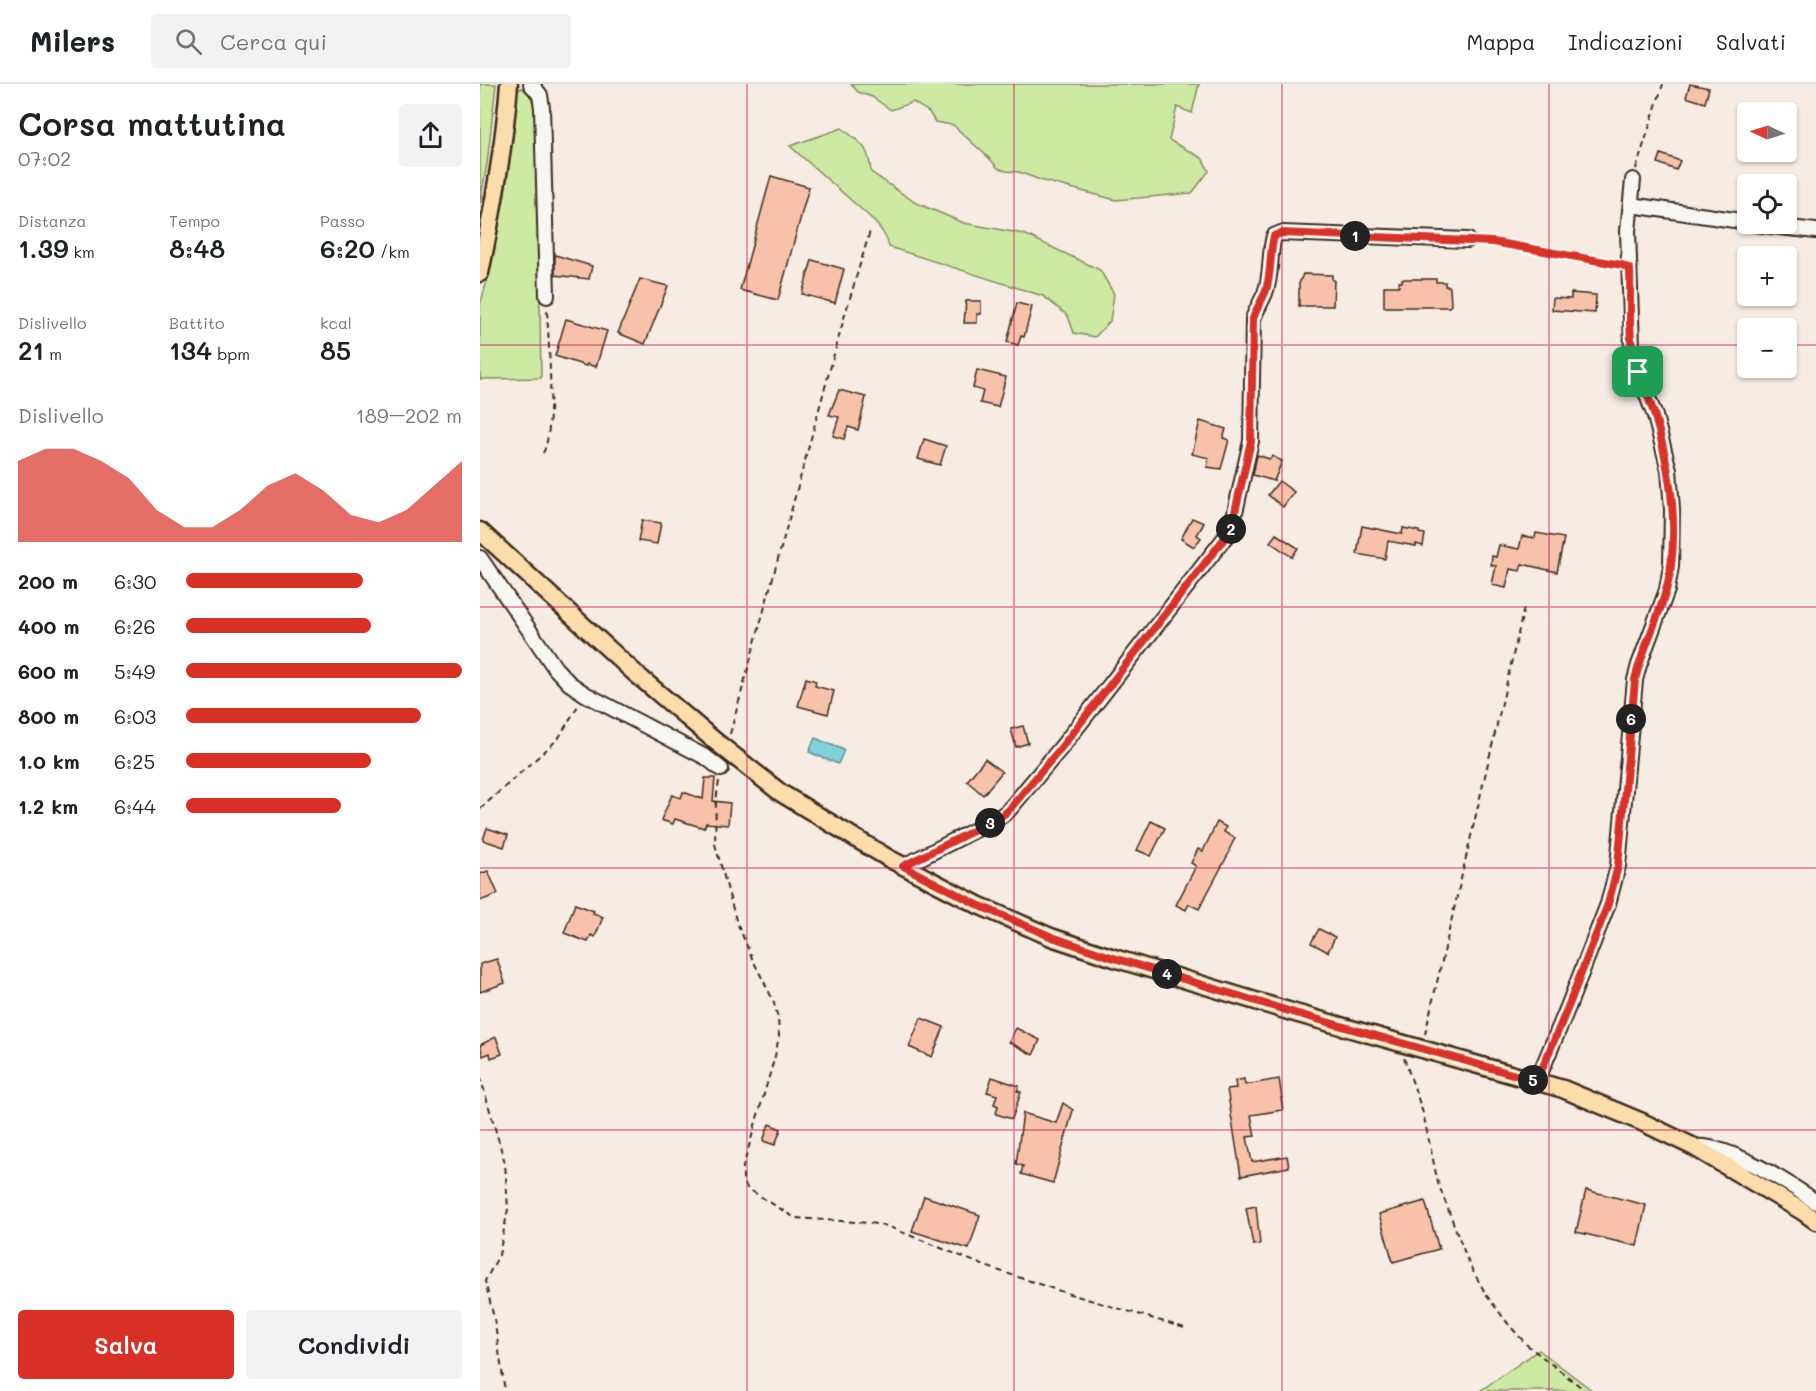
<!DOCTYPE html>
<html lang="it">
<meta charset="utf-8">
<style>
:root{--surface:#fff;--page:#f2f2f2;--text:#202124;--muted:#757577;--line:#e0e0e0;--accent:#d93025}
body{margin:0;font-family:Mali,sans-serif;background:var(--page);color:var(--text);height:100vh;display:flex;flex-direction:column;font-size:22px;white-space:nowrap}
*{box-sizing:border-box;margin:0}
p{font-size:20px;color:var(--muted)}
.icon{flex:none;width:33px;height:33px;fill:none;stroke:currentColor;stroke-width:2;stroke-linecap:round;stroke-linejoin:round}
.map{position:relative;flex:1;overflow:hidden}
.sheet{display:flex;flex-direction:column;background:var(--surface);width:480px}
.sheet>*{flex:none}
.needle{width:39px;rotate:274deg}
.fabs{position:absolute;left:1257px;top:18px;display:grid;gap:12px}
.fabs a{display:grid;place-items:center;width:60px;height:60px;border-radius:6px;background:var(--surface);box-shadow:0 2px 4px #0004;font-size:30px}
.pin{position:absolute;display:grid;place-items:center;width:51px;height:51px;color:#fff;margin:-26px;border-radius:12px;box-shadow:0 3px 9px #0006}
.km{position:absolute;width:30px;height:30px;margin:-15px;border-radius:50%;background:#222;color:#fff;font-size:16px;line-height:30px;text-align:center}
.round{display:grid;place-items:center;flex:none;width:63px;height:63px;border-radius:6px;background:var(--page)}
.head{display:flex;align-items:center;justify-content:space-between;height:102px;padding:0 18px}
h1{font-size:33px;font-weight:600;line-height:45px}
.stats{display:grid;grid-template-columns:repeat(3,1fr);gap:9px;height:102px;padding:6px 18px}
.stats div{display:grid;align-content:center}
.stats b{font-size:26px;font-weight:600}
.stats small{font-size:16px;font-weight:400}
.stats p{font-size:16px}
.chart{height:168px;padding:12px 18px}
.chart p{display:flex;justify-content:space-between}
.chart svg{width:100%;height:108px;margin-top:6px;fill:var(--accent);opacity:.7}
.cta{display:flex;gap:12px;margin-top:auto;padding:12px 18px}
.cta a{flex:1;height:69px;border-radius:6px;background:var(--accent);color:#fff;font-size:24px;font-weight:600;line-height:69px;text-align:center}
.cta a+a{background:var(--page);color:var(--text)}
ul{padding:0 18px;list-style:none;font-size:20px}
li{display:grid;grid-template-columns:96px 72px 1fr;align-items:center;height:45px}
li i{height:15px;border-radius:8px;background:var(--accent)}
header{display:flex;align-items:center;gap:36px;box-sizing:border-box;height:84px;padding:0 30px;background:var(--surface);border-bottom:2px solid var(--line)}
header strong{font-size:28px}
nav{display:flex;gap:33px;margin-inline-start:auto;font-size:21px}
.search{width:420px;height:54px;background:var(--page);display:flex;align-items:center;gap:15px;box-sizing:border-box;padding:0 21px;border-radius:6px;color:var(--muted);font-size:22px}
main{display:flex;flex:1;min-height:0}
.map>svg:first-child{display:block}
</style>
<header>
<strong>Milers</strong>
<div class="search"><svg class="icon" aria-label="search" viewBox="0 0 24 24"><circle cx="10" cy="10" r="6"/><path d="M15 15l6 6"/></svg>Cerca qui</div>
<nav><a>Mappa</a><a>Indicazioni</a><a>Salvati</a></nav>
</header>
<main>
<section class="sheet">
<div class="head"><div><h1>Corsa mattutina</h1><p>07:02</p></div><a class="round"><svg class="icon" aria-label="share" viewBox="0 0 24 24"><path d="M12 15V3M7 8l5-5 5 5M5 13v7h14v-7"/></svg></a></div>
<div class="stats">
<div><p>Distanza</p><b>1.39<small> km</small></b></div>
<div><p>Tempo</p><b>8:48</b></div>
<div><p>Passo</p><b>6:20<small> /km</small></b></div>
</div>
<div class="stats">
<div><p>Dislivello</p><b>21<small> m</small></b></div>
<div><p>Battito</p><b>134<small> bpm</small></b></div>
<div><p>kcal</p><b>85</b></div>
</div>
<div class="chart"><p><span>Dislivello</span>189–202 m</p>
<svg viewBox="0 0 160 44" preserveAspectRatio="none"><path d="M0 44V11L10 6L20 6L30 11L40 18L50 31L60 38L70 38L80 31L90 21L100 16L110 23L120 33L130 36L140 31L150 21L160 11V44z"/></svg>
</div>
<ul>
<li><b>200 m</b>6:30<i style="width:64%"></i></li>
<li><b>400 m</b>6:26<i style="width:67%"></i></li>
<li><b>600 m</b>5:49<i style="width:100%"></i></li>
<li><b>800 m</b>6:03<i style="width:85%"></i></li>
<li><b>1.0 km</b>6:25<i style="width:67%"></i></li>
<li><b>1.2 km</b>6:44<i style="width:56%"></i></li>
</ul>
<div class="cta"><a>Salva</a><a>Condividi</a></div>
</section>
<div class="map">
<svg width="1336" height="1307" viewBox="0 0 1336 1307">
<rect width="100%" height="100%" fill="#f6ece3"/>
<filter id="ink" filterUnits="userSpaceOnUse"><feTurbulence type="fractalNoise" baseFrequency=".0167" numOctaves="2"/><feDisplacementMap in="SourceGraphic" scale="12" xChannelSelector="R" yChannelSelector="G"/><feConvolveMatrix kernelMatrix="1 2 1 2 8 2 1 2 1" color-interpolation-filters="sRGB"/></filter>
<g filter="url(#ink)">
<g fill="#cdeaa2" stroke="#848a60" stroke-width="1.5">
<path d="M 0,0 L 16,0 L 7,80 L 0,120 Z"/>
<path d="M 371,0 L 719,0 L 712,29 L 697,23 L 689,56 L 722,74 L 729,87 L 712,109 L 636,116 L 560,96 L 539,88 L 526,87 L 518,84 L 510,75 L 473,41 L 455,38 L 449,28 L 433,18 L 411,26 L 392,13 L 378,8 Z"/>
<path d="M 42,4 L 50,11 L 57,26 L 61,294 L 0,295 L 0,221 L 10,187 L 32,60 L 36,7 Z"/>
<path d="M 362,44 C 382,61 388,60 391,88 L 436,119 L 484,139 L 544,150 L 620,186 L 634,210 L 630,237 L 615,253 L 594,249 L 588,232 L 563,212 L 409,163 C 407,151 399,143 391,134 L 310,62 Z"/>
<path d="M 1059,1266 L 1113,1307 L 1000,1307 Z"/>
</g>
<path fill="#81d1dd" stroke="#658e91" stroke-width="1.5" d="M 335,654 L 364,666 L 358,680 L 329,668 Z"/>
<g fill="#f7c2a9" stroke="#3b2a1e" stroke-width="1.5">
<path d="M 1210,0 L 1229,4 L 1225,19 L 1206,13 Z"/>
<path d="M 1181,70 L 1200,77 L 1196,86 L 1178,79 Z"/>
<path d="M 291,92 L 329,103 L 298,216 L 260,206 Z"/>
<path d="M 75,171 L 112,182 L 109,195 L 75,191 Z"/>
<path d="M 332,176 L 364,185 L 355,219 L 322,210 Z"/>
<path d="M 823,190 L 852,191 L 852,196 L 854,196 L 853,222 L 819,222 L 819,200 Z"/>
<path d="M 160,195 L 188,202 L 165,260 L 138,249 Z"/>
<path d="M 922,195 L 956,195 L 956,198 L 965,198 L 965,202 L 969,202 L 970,204 L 971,221 L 969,223 L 904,223 L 904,202 L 919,202 L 919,198 L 922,198 Z"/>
<path d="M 1091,209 L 1116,211 L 1115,229 L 1072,226 L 1073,214 L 1091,215 Z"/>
<path d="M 486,217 L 501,217 L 501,230 L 497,230 L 497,239 L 484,239 Z"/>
<path d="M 537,219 L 552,223 L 544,253 L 541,252 L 538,261 L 527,258 Z"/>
<path d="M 86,235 L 127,247 L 116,283 L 107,280 L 106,282 L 75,272 Z"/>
<path d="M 497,286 L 526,293 L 518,323 L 500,319 L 503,307 L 493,304 Z"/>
<path d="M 359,306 L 386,313 L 378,346 L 368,343 L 364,355 L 353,352 L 359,333 L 349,331 Z"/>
<path d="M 720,337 L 746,345 L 743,354 L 749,356 L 741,385 L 727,383 L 729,374 L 712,370 Z"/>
<path d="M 444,355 L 466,362 L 460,381 L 438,375 Z"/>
<path d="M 777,371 L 790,375 L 792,372 L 802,377 L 794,397 L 773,391 Z"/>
<path d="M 799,397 L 814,408 L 803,423 L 788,411 Z"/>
<path d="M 712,434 L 724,439 L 717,451 L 721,454 L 714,463 L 701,455 Z"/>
<path d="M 162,436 L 181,439 L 177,460 L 158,457 Z"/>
<path d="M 882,442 L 922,450 L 923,444 L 939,447 L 939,449 L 945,450 L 943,462 L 936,460 L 936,462 L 908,457 L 905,475 L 877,470 Z"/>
<path d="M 1056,449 L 1084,454 L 1077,488 L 1042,480 L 1040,487 L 1030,485 L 1026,504 L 1012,501 L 1016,482 L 1011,481 L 1012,472 L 1016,473 L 1019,461 L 1039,465 L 1042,452 L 1055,454 Z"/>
<path d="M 796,450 L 818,464 L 812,473 L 790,458 Z"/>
<path d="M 326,594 L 336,597 L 335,602 L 354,607 L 348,630 L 318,622 Z"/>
<path d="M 543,642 L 548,659 L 536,663 L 531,645 Z"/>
<path d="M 505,675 L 522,688 L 503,711 L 487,697 Z"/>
<path d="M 225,694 L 235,694 L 233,717 L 250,719 L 248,741 L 226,739 L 224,744 L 195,735 L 193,740 L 181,736 L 192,711 L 201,714 L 203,708 L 223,715 Z"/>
<path d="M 671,737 L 685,744 L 671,772 L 657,766 Z"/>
<path d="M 737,738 L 746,743 L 744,748 L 755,754 L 749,766 L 750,767 L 719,825 L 709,820 L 706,826 L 696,821 L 716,782 L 711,779 L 718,765 L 723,767 Z"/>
<path d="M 7,744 L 28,751 L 24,763 L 3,756 Z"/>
<path d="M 8,787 L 18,810 L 0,817 L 0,790 Z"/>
<path d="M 95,820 L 114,827 L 113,829 L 123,833 L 115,853 L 111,851 L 108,858 L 84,849 Z"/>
<path d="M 839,845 L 855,853 L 848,868 L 831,859 Z"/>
<path d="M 17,875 L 25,899 L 0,908 L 0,880 Z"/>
<path d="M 441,934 L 464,943 L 452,973 L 429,963 Z"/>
<path d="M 536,944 L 560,956 L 553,971 L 529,958 Z"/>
<path d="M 16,953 L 22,970 L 11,974 L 10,969 L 3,972 L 0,961 Z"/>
<path d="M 512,993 L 539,1002 L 537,1007 L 541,1008 L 532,1035 L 516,1030 L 518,1022 L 514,1020 L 517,1011 L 507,1008 Z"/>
<path d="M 764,995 L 765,1001 L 799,995 L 802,1014 L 801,1014 L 803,1026 L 771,1031 L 775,1052 L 767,1053 L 772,1078 L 807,1072 L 809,1083 L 761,1092 L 747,1005 L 756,1004 L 755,997 Z"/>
<path d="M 583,1019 L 593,1026 L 573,1099 L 541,1090 L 543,1082 L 536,1080 L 543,1029 L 576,1039 Z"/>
<path d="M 289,1040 L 301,1045 L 295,1061 L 283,1057 Z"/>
<path d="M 1106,1106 L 1166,1121 L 1157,1162 L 1096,1148 Z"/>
<path d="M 444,1112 L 500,1131 L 489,1165 L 432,1147 Z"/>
<path d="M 945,1117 L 959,1165 L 913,1178 L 899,1130 Z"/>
<path d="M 776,1122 L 780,1160 L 773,1161 L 766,1124 Z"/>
</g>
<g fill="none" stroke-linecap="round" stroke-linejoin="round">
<defs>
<g id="minor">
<path d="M 51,0 L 60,11 L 62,24 L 67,212"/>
<path d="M 1151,121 L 1268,138"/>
<path d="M 1275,140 L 1336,147"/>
<path d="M 0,474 L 75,584 L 89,599 L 105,610 L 227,674 L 241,685"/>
<path d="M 424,782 L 517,735 L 528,727 L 580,665 L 751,446 L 771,357 L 773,235 C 776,226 781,219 785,209 C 792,192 789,170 794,152 L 801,149 L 988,156"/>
<path d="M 1057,997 L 1088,923 L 1128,820 L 1138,782 L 1155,596 L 1159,581 L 1187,506 L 1191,482 L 1192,426 L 1189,386 L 1175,332 L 1158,288 L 1152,262 L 1148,147 L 1153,96"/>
<path d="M 1214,1063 C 1246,1059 1309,1099 1336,1118"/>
</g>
<g id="major">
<path d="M 0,189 C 13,126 24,64 29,0"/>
<path d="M 0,447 L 156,590 L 235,657 L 301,709 L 408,774 L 498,821 L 571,853 L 634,874 L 815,929 L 1083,1005 L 1162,1038 L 1214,1063 L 1322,1127 L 1336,1137"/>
</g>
</defs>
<use href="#minor" stroke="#3b2a1e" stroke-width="18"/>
<use href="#major" stroke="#3b2a1e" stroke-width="21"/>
<g stroke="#3b2a1e" stroke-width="2" stroke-dasharray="6 4.5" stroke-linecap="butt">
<path d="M 1156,85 L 1183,0"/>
<path d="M 1000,157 L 1136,180"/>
<path d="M 63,369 C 76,346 68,254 67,224"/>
<path d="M 250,650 L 364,234 L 390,147"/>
<path d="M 239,697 L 236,717 L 235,760 L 256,836 L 272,874 L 293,916 L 298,934 L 299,952 L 295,972 L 263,1083 L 263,1096 L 267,1104 L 315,1134 L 391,1139 L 407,1142 L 505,1182 L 580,1207 L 708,1245"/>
<path d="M 0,725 L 78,655 L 99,620"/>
<path d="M 945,950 L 1044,524"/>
<path d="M 924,974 L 943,1029 L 958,1099 L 989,1180 L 1007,1212 L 1029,1241 L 1047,1261 L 1106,1307"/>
<path d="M 0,992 L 25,1079 L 28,1125 L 19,1171 L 5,1197 L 14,1234 L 25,1307"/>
</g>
<use href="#minor" stroke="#f6f6f2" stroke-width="14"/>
<use href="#major" stroke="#fbdcab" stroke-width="16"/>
</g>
</g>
<g fill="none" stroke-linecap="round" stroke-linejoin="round" filter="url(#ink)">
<defs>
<path id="route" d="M 801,149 L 1013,158 L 1142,181 L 1150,185 C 1151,210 1148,238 1152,263 C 1156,287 1168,309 1175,333 C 1189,380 1197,434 1191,482 C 1186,522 1164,558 1155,596 L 1138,782 L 1128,820 L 1088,923 L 1057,997 L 815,929 L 634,874 L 572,853 L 498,821 L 423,782 L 517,735 L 528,727 L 580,665 L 751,446 L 771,357 L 773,235 C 776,225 781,218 785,209 C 792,192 789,170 794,152 Z"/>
</defs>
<use href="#route" stroke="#fff" stroke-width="12"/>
<use href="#route" stroke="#d93025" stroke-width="8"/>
</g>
<path fill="none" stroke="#c2185b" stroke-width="1.5" stroke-opacity="0.55" d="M 267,0 L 267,1307M 534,0 L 534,1307M 802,0 L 802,1307M 1069,0 L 1069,1307M 0,261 L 1268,261M 1306,261 L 1336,261M 0,523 L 1336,523M 0,784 L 1336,784M 0,1046 L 1336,1046"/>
</svg>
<div class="fabs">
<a><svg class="needle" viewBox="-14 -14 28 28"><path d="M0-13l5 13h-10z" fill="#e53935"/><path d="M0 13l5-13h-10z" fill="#757577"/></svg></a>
<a><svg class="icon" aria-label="locate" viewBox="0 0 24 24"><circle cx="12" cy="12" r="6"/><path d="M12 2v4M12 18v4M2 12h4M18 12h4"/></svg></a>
<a>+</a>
<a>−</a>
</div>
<div class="pin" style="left:1158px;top:288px;background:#1e9e55"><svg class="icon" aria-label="arrive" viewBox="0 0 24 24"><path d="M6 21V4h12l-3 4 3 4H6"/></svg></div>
<b class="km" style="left:875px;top:152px">1</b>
<b class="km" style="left:751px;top:445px">2</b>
<b class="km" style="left:510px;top:739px">3</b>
<b class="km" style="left:687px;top:890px">4</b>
<b class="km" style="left:1053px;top:996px">5</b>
<b class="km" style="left:1151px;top:635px">6</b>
</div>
</main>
